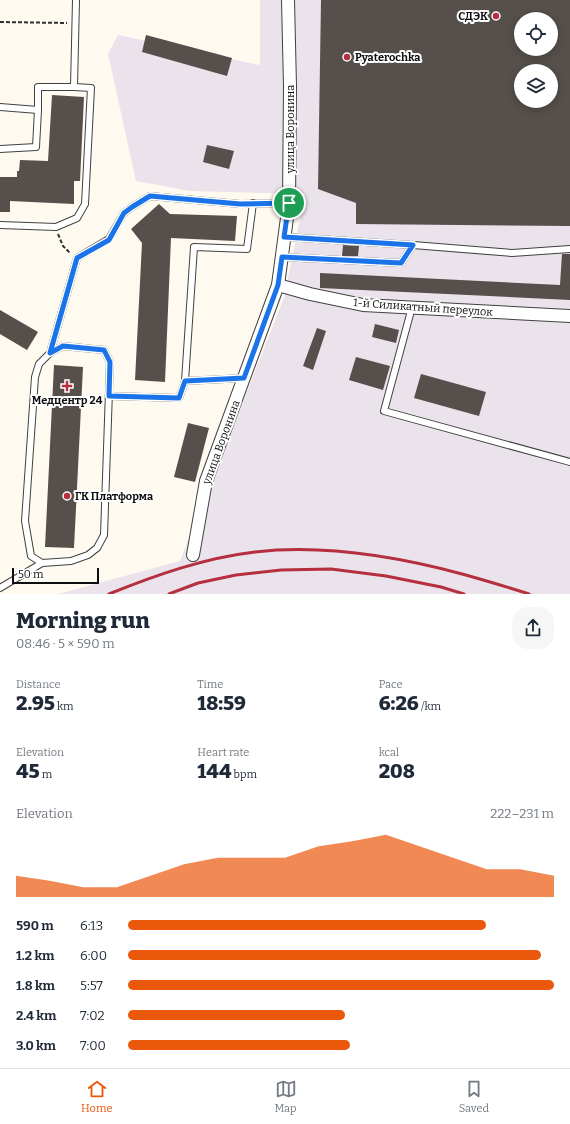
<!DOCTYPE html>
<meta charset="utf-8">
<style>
:root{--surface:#fff;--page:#f6f6f7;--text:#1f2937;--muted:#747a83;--line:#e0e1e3;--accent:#ea580c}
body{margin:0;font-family:Bitter,serif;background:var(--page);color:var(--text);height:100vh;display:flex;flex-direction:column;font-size:15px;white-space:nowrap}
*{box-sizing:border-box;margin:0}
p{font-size:13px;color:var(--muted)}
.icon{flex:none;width:22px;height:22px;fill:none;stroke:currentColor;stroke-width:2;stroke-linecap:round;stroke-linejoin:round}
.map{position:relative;height:594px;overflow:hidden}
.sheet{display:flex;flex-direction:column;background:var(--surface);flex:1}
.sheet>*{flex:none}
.buttons{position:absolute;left:514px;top:12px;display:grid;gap:8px}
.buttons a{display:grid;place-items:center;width:44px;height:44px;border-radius:50%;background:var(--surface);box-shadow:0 2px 10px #0003;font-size:20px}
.scale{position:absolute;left:12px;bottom:10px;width:87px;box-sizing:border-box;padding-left:4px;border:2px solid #0e0e0e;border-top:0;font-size:11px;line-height:14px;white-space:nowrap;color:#0e0e0e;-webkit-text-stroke:3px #fff;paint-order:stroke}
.pin{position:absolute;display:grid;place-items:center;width:34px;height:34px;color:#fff;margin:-17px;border:2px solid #fff;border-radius:50%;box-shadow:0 1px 4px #0007}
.round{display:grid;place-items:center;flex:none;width:42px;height:42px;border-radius:16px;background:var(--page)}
.summary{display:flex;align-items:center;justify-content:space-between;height:68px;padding:0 16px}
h1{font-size:22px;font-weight:800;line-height:30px}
.metrics{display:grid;grid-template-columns:repeat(3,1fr);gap:6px;height:68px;padding:4px 16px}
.metrics div{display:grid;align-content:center}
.metrics b{font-size:20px;font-weight:800}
.metrics small{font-size:11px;font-weight:400}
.metrics p{font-size:11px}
.chart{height:112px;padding:8px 16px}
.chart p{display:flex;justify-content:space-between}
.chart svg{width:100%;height:72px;margin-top:4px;fill:var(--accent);opacity:.7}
ul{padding:0 16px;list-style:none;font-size:13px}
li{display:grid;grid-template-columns:64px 48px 1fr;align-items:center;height:30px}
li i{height:10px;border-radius:5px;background:var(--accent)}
.menu{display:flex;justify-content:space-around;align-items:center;height:56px;border-top:1px solid var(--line);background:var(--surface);font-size:11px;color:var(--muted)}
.menu a{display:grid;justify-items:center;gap:2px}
.menu .active{color:var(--accent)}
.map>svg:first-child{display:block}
</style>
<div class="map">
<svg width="570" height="594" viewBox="0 0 570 594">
<rect width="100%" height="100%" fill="#fefaf0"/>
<path fill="#eae3ec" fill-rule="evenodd" d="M 260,0 L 570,0 L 570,594 L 58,594 L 180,561 L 284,298 L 305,194 L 190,191 L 136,181 L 108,54 L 118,35 L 260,65 ZM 521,19 L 551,19 L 551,49 L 521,49 ZM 521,71 L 551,71 L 551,101 L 521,101 Z"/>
<g fill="#564f4b" fill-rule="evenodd">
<path d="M 321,0 L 570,0 L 570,226 L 356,224 L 356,203 L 318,189 ZM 521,19 L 551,19 L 551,49 L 521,49 ZM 521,71 L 551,71 L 551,101 L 521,101 Z"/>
<path d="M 146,35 L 232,58 L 227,76 L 142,52 Z"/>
<path d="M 52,95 L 84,97 L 80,181 L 74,181 L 74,204 L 10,201 L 10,212 L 0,212 L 0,177 L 17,177 L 17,171 L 19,171 L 20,160 L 48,161 Z"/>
<path d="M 207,145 L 234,151 L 229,169 L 203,162 Z"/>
<path d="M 159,204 L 170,214 L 237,216 L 235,241 L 171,238 L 165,382 L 135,380 L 142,243 L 131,229 Z"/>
<path d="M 343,245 L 359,246 L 358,256 L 342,256 Z"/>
<path d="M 562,254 L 570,254 L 570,300 L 320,288 L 320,273 L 560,285 Z"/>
<path d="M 0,310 L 38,332 L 27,350 L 0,334 Z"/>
<path d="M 375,324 L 399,330 L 396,343 L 372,337 Z"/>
<path d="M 317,328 L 326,331 L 313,370 L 303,366 Z"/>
<path d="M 356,357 L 390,366 L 383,390 L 349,380 Z"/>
<path d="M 54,365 L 83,367 L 74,548 L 45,547 Z"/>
<path d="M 421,374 L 486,392 L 479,416 L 414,398 Z"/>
<path d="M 188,423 L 209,428 L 195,482 L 174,477 Z"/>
</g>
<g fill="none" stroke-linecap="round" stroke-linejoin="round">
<defs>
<g id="service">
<path d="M 0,107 L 38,110 L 38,87 L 74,87"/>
<path d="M 0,149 L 36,147 L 38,110"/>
<path d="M 0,225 L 56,227 L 77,218 L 85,204 L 91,88 L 74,87 L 76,0"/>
<path d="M 285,237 L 413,245"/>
<path d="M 282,257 L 401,263 L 413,245 L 512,253 L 570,249"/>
<path d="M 412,307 L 384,411 L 570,462"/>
<path d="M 50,353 L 77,258 L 109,239 L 124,213 L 132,207 L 150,196 L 240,204 L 289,203"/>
<path d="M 185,381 L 194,247 L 247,249 L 253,203"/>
<path d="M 109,396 L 179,398 L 185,381 L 245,378"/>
<path d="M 0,588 L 42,563 L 71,561 L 88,555 L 97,548 L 104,535 L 110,362 L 104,350 L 63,346 L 50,353 L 39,364 L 35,377 L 25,521 L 31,556 L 42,563"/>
</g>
<g id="minor">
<path d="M 278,285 L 310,294 L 363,305 L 570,316"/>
<path d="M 193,555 L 206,481 L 278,285 L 289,203 L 290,86 L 288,0"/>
</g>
</defs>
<use href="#service" stroke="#414141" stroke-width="8"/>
<use href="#minor" stroke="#414141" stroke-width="14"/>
<g stroke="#303030" stroke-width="2" stroke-dasharray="4 2" stroke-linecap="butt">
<path d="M 0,22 L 67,23"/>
<path d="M 58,234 L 63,246 L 70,253"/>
</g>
<use href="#service" stroke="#fff" stroke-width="6"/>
<use href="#minor" stroke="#fff" stroke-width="12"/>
<g stroke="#b52f3e" stroke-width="3">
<path d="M 109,594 C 156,575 204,558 255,552 C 324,544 395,556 462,574 C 484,580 507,587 529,594"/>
<path d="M 169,594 L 198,583 L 236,575 L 281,570 L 331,569 L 386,576 L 441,587 L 464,594"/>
</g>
</g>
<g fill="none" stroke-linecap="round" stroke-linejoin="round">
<defs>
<path id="route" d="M 150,196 L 240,204 L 289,203 L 284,237 L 413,245 L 401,263 L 282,257 L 278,285 L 244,378 L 185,381 L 179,398 L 109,396 L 110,362 L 104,350 L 63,346 L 50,353 L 77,258 L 109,240 L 124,213 L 132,207 Z"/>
</defs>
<use href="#route" stroke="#fff" stroke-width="8"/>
<use href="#route" stroke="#1a73e8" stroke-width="5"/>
</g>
<g fill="#b52f3e" stroke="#fff" stroke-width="1.5">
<circle cx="496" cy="16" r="4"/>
<circle cx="347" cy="57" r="4"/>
<path d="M65 380h4v4h4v4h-4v4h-4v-4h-4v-4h4z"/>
<circle cx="67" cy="496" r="4"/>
</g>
<g text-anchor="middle" stroke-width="4" stroke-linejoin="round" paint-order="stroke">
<g font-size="11" font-weight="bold" fill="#0e0e0e" stroke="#fff" text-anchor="start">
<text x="488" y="20" text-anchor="end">СДЭК</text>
<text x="355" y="61">Pyaterochka</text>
<text x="67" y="404" text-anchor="middle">Медцентр 24</text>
<text x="75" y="500">ГК Платформа</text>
</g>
<g font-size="11" fill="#0e0e0e" stroke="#fff">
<text transform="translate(290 129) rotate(-90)" y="4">улица Воронина</text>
<text transform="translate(423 307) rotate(4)" y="4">1-й Силикатный переулок</text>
<text transform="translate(221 442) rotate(-70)" y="4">улица Воронина</text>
</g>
</g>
</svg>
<div class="buttons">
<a><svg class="icon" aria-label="locate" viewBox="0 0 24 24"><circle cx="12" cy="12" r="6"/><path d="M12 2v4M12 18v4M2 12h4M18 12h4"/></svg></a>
<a><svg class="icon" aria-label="layers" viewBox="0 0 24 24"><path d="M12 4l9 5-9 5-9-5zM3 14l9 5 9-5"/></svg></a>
</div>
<div class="scale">50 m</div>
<div class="pin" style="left:289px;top:203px;background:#1e9e55"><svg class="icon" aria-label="arrive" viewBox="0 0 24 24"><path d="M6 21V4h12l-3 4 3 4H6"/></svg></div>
</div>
<section class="sheet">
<div class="summary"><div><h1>Morning run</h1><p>08:46 · 5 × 590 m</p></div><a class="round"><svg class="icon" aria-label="share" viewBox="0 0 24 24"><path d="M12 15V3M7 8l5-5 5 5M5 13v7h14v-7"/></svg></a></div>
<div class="metrics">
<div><p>Distance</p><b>2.95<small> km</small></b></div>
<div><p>Time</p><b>18:59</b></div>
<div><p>Pace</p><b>6:26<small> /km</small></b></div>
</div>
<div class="metrics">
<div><p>Elevation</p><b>45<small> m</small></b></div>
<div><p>Heart rate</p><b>144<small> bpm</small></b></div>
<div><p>kcal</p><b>208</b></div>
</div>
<div class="chart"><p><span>Elevation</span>222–231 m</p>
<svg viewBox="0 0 160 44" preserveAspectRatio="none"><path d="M0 44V31L10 34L20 38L30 38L40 31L50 24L60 20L70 20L80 20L90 13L100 10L110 6L120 13L130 20L140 27L150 27L160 31V44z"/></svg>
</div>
<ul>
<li><b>590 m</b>6:13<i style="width:84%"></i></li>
<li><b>1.2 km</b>6:00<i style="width:97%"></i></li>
<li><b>1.8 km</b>5:57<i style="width:100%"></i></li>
<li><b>2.4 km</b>7:02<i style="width:51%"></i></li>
<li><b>3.0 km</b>7:00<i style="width:52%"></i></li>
</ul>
</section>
<nav class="menu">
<a class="active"><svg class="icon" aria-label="home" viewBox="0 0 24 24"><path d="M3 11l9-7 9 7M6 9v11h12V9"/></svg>Home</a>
<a><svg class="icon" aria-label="map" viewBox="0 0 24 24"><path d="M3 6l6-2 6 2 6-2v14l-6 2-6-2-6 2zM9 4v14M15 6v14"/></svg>Map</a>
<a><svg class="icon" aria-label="saved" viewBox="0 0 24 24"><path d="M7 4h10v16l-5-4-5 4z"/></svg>Saved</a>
</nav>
